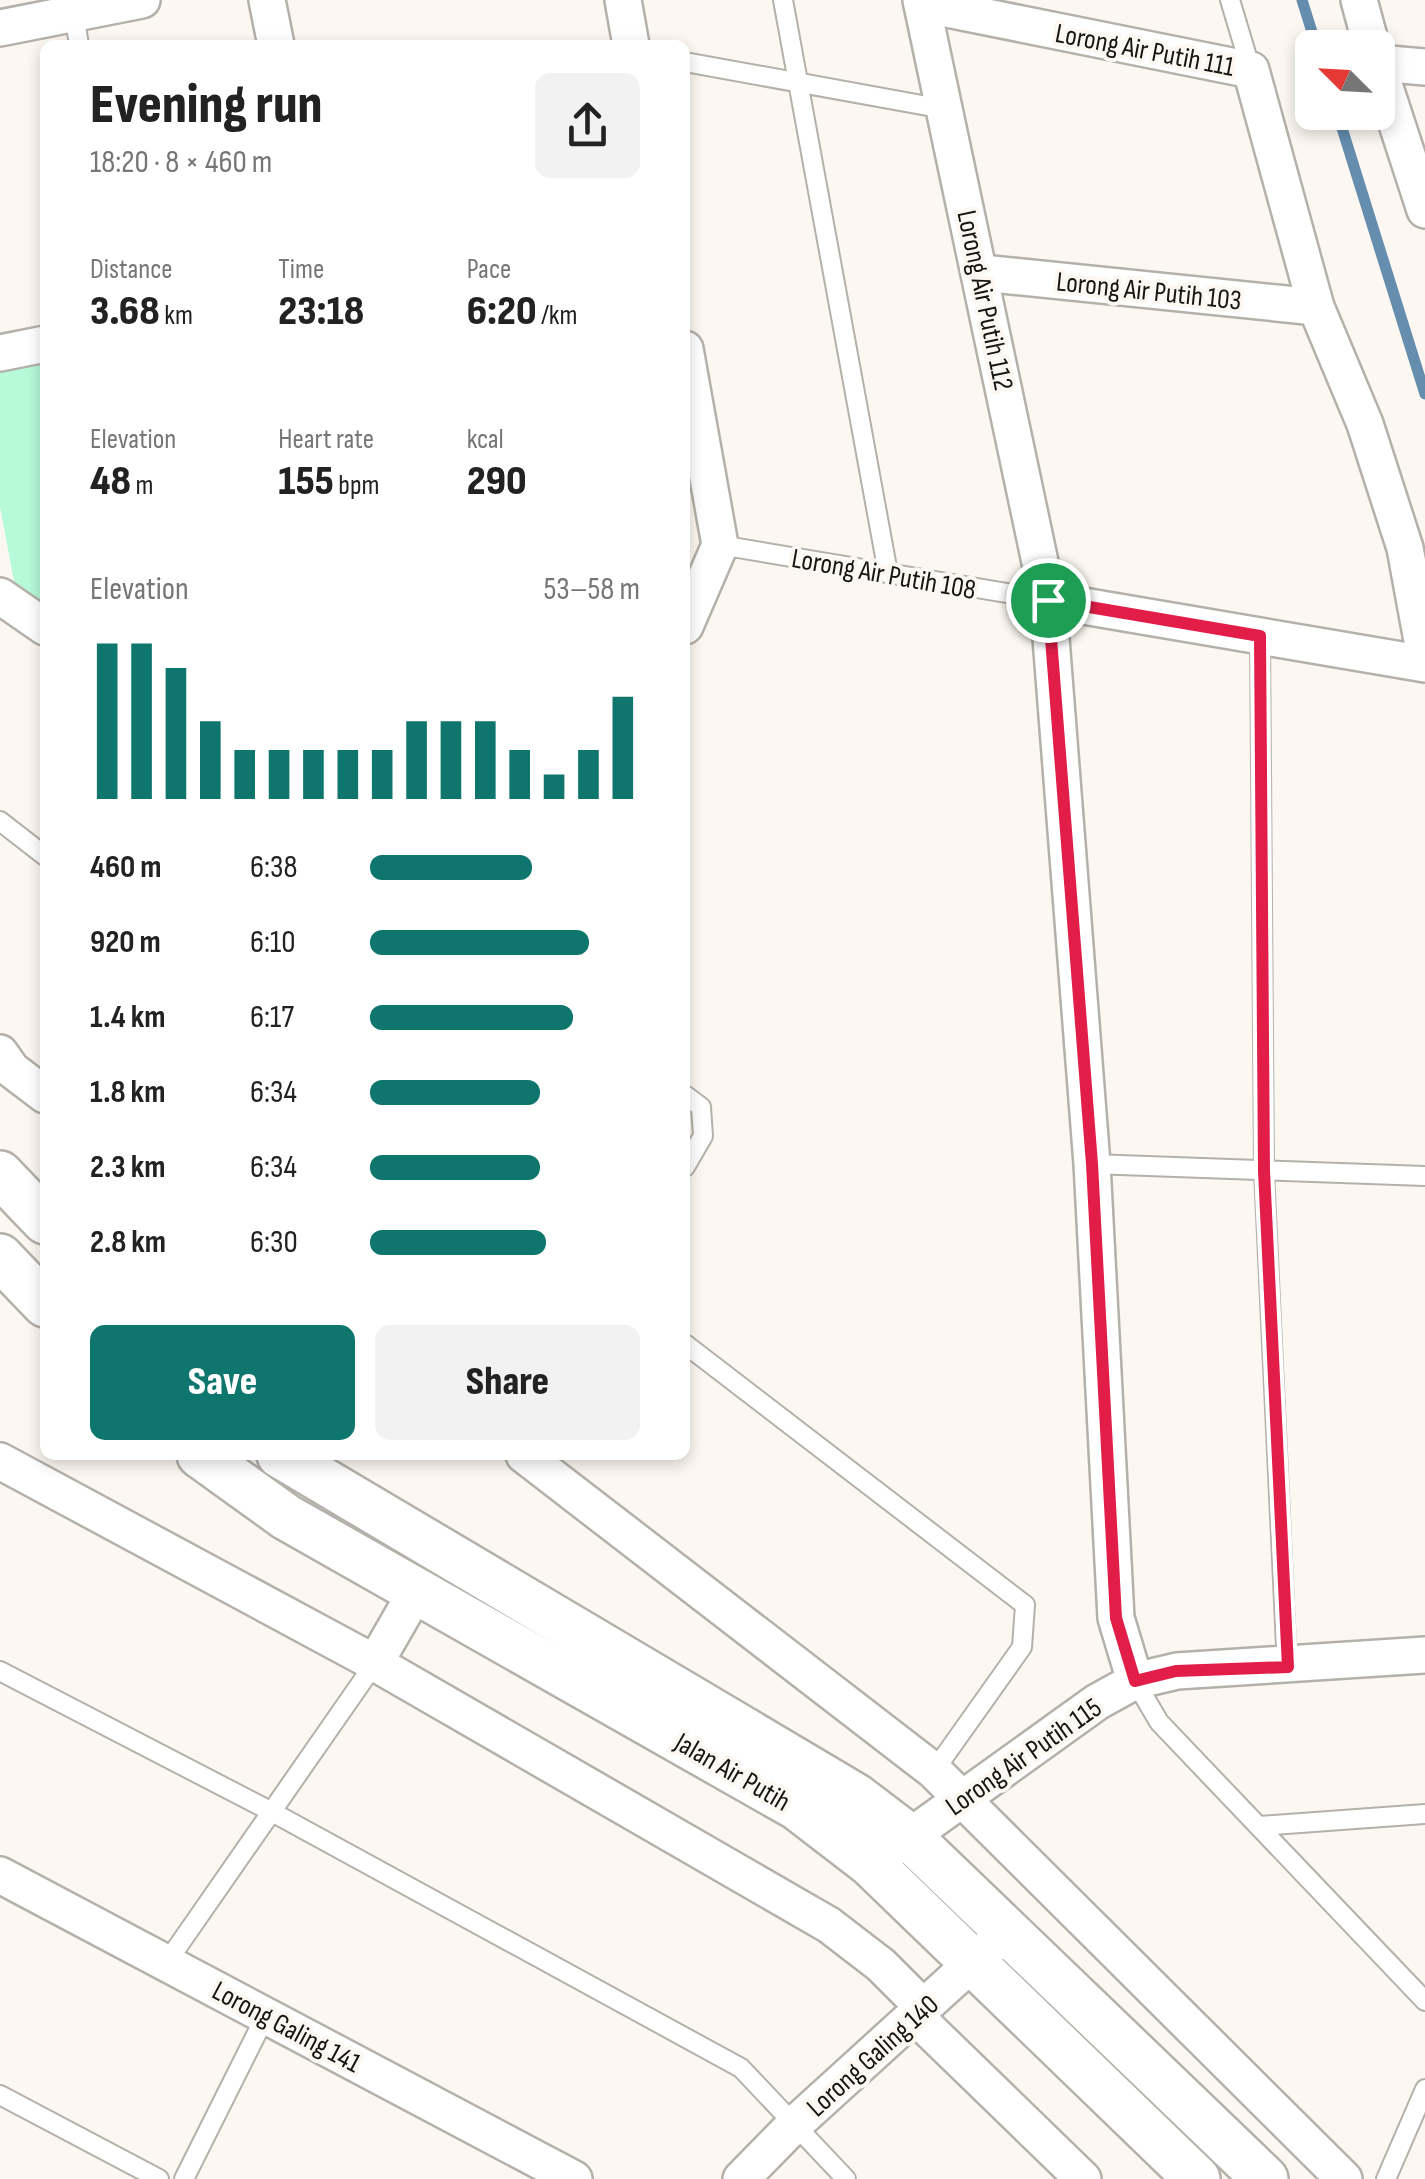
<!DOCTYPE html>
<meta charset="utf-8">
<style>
:root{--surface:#fff;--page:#f2f2f2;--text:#222;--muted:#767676;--accent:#0f766e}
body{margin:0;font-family:"Sofia Sans Condensed",sans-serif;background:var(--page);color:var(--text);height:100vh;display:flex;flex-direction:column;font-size:38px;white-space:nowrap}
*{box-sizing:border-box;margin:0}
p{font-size:32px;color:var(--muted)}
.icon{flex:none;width:55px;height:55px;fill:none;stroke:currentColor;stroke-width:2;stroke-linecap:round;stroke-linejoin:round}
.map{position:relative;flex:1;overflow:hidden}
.side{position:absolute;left:40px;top:40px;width:650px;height:1420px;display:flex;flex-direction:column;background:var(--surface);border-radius:15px;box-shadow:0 5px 15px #0003}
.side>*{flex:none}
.needle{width:65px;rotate:294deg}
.tools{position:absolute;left:1295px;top:30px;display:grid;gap:20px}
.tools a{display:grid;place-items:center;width:100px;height:100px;border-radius:15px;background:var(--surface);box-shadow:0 5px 15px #0003;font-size:50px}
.pin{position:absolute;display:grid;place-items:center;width:85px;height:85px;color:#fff;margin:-42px;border:5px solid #fff;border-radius:50%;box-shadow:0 2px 10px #0007}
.round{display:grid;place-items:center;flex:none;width:105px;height:105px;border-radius:15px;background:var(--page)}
.headline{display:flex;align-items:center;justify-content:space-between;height:170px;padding:0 50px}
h1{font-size:55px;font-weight:800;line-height:75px}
.metrics{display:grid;grid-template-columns:repeat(3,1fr);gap:15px;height:170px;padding:10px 50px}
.metrics div{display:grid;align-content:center}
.metrics b{font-size:42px;font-weight:800}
.metrics small{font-size:28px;font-weight:400}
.metrics p{font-size:28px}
.chart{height:280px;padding:20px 50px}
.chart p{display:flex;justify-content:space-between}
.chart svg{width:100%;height:180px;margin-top:10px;stroke:var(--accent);stroke-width:6}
.primary-button{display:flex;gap:20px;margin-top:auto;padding:20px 50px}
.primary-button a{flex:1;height:115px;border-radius:15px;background:var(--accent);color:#fff;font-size:40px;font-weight:800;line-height:115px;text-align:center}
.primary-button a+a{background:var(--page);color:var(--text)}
ul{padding:0 50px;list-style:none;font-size:32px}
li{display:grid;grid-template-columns:160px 120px 1fr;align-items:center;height:75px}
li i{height:25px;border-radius:12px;background:var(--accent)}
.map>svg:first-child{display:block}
</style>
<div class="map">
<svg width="1425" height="2179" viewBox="0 0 1425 2179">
<rect width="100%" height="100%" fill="#fcf8f1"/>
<path fill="#b6fad8" d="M 45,356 L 45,607 L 15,586 L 0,507 L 0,364 Z"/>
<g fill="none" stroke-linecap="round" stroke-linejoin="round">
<g stroke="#648dae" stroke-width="11">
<path d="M 1302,0 L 1317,48"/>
<path d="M 1337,112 L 1425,394"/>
</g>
<defs>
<g id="service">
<path d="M 783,0 L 888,573"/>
<path d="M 1230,0 L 1251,70"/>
<path d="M 74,14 L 79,45"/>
<path d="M 685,62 L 944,109"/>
<path d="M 720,545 L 1048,600"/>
<path d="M 1260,636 L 1264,1171 L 1287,1667"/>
<path d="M 0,821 L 45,856"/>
<path d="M 685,1095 L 701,1107 L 703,1136 L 685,1167"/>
<path d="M 1092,1164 L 1425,1176"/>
<path d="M 685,1344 L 1025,1605 L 1022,1647 L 934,1771"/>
<path d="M 0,1671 L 272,1812 L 741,2068 L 846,2179"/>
<path d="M 1135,1681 L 1159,1722 L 1425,2001"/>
<path d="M 1259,1826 L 1425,1814"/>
<path d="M 167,1962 L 375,1663"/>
<path d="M 0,2095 L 159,2179"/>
<path d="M 184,2179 L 266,2015"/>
<path d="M 1386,2179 L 1425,2089"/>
</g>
<g id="minor">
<path d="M 267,0 L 276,45"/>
<path d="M 623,0 L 631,45"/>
<path d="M 921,0 L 1048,600 L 1092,1164 L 1116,1618 L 1135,1681"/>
<path d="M 1359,0 L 1372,48"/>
<path d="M 922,4 L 1251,70 L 1316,307 L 1365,424 L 1405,548 L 1425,657"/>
<path d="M 0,28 L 142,0"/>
<path d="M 1378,63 L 1425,67"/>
<path d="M 1378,66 L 1425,210"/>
<path d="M 982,273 L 1316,307"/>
<path d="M 685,349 L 720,545 L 685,626"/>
<path d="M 0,353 L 45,344"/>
<path d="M 0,596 L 45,627"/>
<path d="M 1048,600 L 1425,664"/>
<path d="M 0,1053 L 12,1070 L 45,1095"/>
<path d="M 524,1455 L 934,1771 L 1344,2179"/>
<path d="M 0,1461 L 375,1663 L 829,1925 L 881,1965 L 924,2008"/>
<path d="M 375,1663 L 417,1590"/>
<path d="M 891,1850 L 1097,1702 L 1135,1681 L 1177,1671 L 1425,1655"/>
<path d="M 0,1875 L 574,2179"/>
<path d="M 915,2016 L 1083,2179"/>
<path d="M 741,2179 L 794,2125 L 1005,1933"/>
</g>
<g id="tertiary">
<path d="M 0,1174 L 45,1221"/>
<path d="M 0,1257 L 45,1304"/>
<path d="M 200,1455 L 286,1517 L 797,1807 L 871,1864 L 1197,2179"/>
<path d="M 280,1455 L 855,1796 L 909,1837 L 1265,2179"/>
</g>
</defs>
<use href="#service" stroke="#b4b1aa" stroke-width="22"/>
<use href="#minor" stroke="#b4b1aa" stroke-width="40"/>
<use href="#tertiary" stroke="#b4b1aa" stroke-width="50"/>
<use href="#service" stroke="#fff" stroke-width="18"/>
<use href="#minor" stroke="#fff" stroke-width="35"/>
<use href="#tertiary" stroke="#fff" stroke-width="45"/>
</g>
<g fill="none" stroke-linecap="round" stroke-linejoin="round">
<defs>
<path id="route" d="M 1048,600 L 1260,636 L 1264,1171 L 1288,1667 L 1176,1671 L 1135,1681 L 1116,1618 L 1092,1164 Z"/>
</defs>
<use href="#route" stroke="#fff" stroke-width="20"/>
<use href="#route" stroke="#e11d48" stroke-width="12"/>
</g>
<g text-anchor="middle" stroke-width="8" stroke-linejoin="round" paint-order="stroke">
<g font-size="28" fill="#161512" stroke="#fcf8f1">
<text transform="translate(1145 49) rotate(11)" y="10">Lorong Air Putih 111</text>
<text transform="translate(1149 290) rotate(6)" y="10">Lorong Air Putih 103</text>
<text transform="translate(986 300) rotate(78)" y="10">Lorong Air Putih 112</text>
<text transform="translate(884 573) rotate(10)" y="10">Lorong Air Putih 108</text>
<text transform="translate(1023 1756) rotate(-35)" y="10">Lorong Air Putih 115</text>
<text transform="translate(733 1771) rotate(30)" y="10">Jalan Air Putih</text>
<text transform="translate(287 2026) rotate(28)" y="10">Lorong Galing 141</text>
<text transform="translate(872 2055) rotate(-42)" y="10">Lorong Galing 140</text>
</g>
</g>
</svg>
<div class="tools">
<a><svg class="needle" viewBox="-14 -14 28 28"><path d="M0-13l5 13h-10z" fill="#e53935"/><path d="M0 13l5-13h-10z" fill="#767676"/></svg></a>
</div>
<div class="pin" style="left:1048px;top:600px;background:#1e9e55"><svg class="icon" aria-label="arrive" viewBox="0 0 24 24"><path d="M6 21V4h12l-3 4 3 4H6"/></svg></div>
<section class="side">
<div class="headline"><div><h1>Evening run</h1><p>18:20 · 8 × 460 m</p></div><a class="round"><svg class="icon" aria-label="share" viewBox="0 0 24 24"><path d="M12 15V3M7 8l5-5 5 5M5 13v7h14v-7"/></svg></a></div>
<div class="metrics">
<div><p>Distance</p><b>3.68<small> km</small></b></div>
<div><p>Time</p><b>23:18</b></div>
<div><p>Pace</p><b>6:20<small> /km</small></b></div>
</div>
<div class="metrics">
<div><p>Elevation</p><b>48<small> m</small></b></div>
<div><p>Heart rate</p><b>155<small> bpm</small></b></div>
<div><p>kcal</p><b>290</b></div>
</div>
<div class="chart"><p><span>Elevation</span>53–58 m</p>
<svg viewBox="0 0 160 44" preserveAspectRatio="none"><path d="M5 44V6M15 44V6M25 44V12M35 44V25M45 44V32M55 44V32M65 44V32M75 44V32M85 44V32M95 44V25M105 44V25M115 44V25M125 44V32M135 44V38M145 44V32M155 44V19"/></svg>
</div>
<ul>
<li><b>460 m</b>6:38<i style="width:60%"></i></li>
<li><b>920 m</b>6:10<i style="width:81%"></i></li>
<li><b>1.4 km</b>6:17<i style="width:75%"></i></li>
<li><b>1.8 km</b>6:34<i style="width:63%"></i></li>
<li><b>2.3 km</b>6:34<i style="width:63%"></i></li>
<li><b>2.8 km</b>6:30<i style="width:65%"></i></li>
</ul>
<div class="primary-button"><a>Save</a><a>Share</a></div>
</section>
</div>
